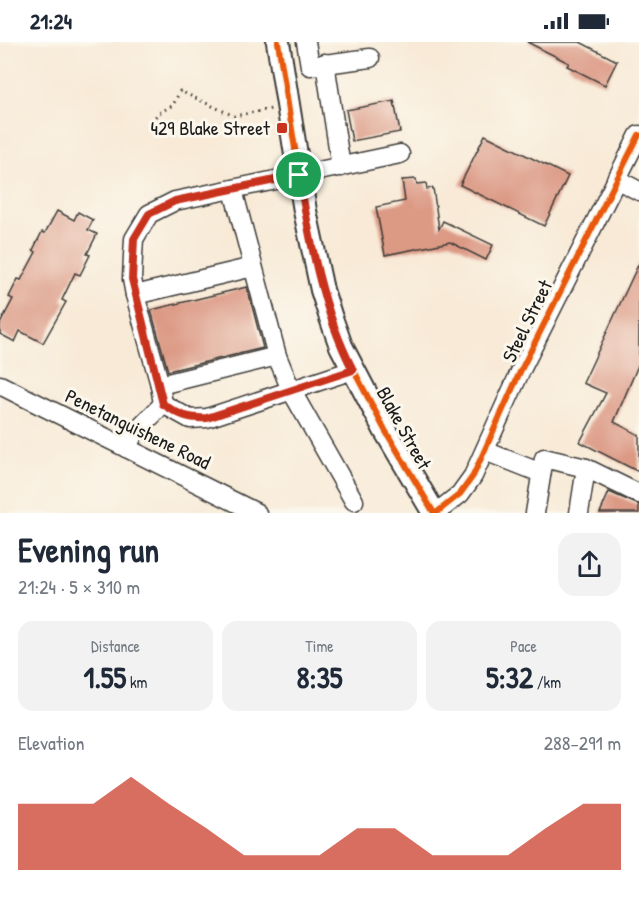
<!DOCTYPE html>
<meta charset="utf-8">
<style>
:root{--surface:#fff;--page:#f2f2f3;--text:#1f2937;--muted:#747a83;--accent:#c8321e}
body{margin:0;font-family:"Patrick Hand",sans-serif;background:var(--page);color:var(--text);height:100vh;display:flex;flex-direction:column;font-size:22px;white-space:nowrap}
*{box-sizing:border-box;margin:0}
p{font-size:20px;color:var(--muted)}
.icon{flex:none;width:33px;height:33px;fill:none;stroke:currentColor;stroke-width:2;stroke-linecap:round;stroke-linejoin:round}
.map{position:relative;height:471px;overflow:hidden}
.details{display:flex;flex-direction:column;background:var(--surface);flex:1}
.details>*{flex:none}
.pin{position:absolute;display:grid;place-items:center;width:51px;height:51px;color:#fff;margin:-26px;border:3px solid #fff;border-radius:50%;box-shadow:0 2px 6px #0007}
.round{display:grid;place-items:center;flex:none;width:63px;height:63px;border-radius:18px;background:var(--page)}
.summary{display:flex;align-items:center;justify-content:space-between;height:102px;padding:0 18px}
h1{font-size:33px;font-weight:800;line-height:45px}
.stats{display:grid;grid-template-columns:repeat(3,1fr);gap:9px;height:102px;padding:6px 18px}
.stats div{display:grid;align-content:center;border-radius:15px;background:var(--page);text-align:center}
.stats b{font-size:30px;font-weight:800}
.stats small{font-size:16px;font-weight:400}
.stats p{font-size:16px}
.chart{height:168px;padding:12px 18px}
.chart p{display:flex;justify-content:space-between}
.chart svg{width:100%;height:108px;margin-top:6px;fill:var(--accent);opacity:.7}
.status{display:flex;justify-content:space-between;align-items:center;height:42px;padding:0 30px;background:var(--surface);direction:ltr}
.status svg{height:16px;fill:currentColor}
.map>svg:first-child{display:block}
</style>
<div class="status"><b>21:24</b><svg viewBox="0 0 49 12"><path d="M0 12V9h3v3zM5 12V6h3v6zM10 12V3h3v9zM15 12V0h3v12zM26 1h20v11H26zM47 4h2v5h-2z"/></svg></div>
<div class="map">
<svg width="639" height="471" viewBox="0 0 639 471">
<rect width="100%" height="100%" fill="#fbf7ec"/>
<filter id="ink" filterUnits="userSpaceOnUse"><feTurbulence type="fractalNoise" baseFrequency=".0167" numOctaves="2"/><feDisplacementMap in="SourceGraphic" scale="12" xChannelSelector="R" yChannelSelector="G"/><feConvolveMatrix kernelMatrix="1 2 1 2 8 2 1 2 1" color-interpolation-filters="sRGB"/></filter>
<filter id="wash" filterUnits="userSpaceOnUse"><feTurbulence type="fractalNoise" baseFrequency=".008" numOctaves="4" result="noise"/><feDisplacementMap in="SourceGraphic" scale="24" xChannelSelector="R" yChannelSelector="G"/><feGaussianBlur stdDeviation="1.35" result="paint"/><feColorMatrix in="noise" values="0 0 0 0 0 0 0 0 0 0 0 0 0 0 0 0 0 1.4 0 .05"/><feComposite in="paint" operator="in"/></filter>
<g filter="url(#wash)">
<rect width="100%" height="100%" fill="#f8ead7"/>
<g id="blocks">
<g fill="#dc9a85">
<path d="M 527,0 L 580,0 L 617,19 L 605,43 L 567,24 L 569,21 Z"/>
<path d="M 394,59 L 400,90 L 352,99 L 346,68 Z"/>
<path d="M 485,93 L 568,134 L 544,184 L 460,143 Z"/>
<path d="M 416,137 L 417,142 L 426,141 L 427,147 L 433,146 L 439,187 L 443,179 L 493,203 L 486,218 L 450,200 L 385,213 L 376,165 L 405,159 L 402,138 Z"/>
<path d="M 57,169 L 74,178 L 78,170 L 93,178 L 88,188 L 97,192 L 87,212 L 90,213 L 80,233 L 75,231 L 62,258 L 66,260 L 43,301 L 20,289 L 15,300 L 0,292 L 0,282 L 13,257 L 9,255 L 18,237 L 21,238 L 36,210 L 33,208 L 42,190 L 45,191 Z"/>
<path d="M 639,221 L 639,321 L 614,380 L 639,393 L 639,430 L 580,400 L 606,351 L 583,341 Z"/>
<path d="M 247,245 L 263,306 L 168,329 L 151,268 Z"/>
<path d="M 609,450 L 639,463 L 639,471 L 600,471 Z"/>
</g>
</g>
</g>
<g filter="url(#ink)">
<use href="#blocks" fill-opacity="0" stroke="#3d3b38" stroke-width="1.5"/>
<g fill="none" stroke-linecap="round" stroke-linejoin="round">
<defs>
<g id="minor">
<path d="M 306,0 L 310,24 L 370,16"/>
<path d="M 325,21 L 341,125"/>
<path d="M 616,137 L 639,149"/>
<path d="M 233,148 L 277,314 L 291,348 L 354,459"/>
<path d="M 135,253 L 253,225"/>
<path d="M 0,343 L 257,471"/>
<path d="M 160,343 L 277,314"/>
<path d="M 163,362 L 190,377 L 207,376 L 353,328"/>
<path d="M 126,406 L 134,392 L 163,362 L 160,343 L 135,253 L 132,237 L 133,214 L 134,197 L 149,172 L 175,159 L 400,112"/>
<path d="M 485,409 L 541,431"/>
<path d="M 436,471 L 460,452 L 473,434 L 520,330 L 639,93"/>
<path d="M 535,471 L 544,416 L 586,426"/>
<path d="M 579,471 L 586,426 L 639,452"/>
</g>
<path id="major" d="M 278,0 L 305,169 L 322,248 L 331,276 L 341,304 L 385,388 L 434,471"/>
</defs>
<use href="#minor" stroke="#3d3b38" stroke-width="21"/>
<use href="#major" stroke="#3d3b38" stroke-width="26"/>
<path stroke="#3d3b38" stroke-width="3" stroke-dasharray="1.5 4.5" stroke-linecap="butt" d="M 151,79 L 159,71 L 173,63 L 180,49 L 234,74 L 271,67"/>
<use href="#minor" stroke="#fff" stroke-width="18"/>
<use href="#major" stroke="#fff" stroke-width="22"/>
<defs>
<g id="cycleway">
<path d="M 278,0 L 305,169 L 322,248 L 331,276 L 341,304 L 385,388 L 434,471"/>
<path d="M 436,471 L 460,452 L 473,434 L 520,330 L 639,93"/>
</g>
</defs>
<use href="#cycleway" stroke="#fbf7ec" stroke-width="10"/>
<use href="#cycleway" stroke="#e8590c" stroke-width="6"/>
</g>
</g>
<g fill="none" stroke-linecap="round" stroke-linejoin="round" filter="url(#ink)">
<defs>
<path id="route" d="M 299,133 C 310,199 322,268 353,328 L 207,376 C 188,377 179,373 163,362 L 132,237 L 134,197 L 149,172 L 175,159 Z"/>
</defs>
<use href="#route" stroke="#fff" stroke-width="12"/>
<use href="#route" stroke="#c8321e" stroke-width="8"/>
</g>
<rect fill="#c8321e" stroke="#fbf7ec" stroke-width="2" x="276" y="80" width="12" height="12" rx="3"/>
<g text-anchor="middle" stroke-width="6" stroke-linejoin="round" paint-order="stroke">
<g font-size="20" fill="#1c1c1c" stroke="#fbf7ec" text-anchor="end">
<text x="270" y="93">429 Blake Street</text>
</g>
<g font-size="20" fill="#1c1c1c" stroke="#fbf7ec">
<text transform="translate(527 279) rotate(-64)" y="7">Steel Street</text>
<text transform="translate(404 386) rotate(61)" y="7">Blake Street</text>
<text transform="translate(138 387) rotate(26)" y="7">Penetanguishene Road</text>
</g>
</g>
</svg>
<div class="pin" style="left:299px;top:133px;background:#1e9e55"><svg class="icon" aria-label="arrive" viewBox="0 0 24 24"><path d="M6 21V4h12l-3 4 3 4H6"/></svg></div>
</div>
<section class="details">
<div class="summary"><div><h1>Evening run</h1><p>21:24 · 5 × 310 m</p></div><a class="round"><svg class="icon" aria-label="share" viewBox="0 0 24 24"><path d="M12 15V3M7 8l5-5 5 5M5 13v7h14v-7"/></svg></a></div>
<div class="stats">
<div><p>Distance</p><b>1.55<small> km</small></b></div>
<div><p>Time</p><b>8:35</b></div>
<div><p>Pace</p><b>5:32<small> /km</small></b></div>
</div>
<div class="chart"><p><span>Elevation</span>288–291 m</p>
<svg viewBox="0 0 160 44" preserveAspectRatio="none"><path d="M0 44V17L10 17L20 17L30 6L40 17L50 27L60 38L70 38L80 38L90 27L100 27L110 38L120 38L130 38L140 27L150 17L160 17V44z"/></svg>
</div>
</section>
